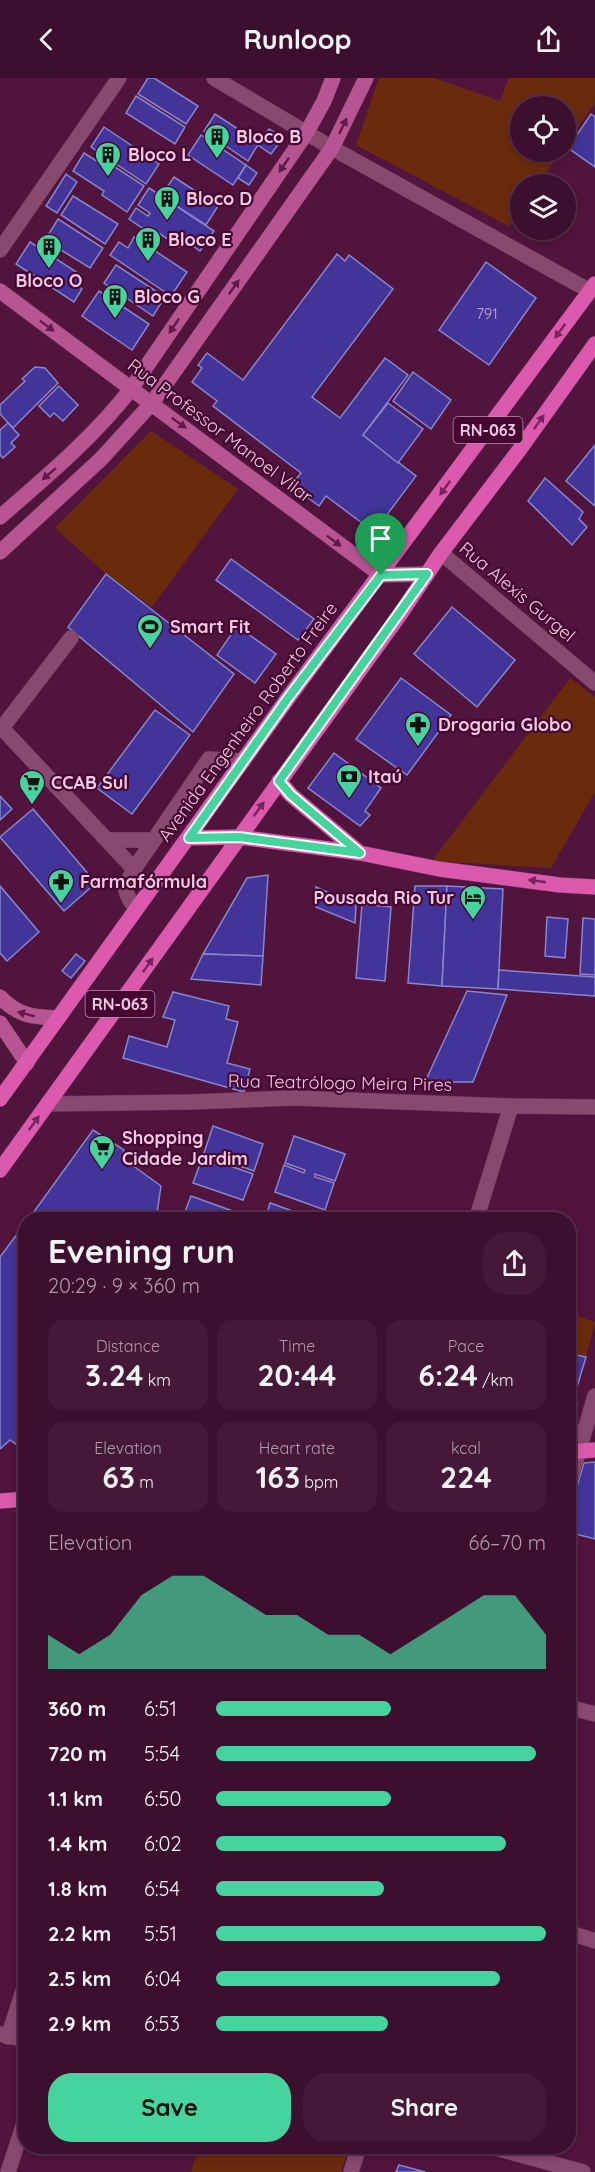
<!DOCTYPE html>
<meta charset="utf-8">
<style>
:root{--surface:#3d0f2e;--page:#441836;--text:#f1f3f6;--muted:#ad9caa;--line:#562f4a;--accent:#46d49e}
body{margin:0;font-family:Quicksand,sans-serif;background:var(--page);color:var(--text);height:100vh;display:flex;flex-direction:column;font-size:22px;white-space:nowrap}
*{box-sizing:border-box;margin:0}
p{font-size:20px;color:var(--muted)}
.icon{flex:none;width:33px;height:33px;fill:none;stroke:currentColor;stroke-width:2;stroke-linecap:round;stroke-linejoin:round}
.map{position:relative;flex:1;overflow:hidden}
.drawer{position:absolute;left:18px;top:1134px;width:558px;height:942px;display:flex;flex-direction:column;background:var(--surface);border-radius:24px;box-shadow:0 3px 9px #0003,0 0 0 2px var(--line)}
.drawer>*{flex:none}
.fabs{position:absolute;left:510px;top:18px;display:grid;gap:12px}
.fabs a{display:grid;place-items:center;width:66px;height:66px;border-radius:50%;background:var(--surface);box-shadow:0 3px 9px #0003,0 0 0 2px var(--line);font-size:30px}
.pin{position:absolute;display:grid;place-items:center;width:51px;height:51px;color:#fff;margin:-62px -26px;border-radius:50% 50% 50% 0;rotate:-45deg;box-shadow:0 0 6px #0007}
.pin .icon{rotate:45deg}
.round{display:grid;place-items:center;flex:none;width:63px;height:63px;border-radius:24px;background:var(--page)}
.headline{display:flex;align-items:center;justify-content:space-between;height:102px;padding:0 30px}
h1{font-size:33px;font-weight:800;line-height:45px}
.stats{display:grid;grid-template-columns:repeat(3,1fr);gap:9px;height:102px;padding:6px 30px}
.stats div{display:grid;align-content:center;border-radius:15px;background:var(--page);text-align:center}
.stats b{font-size:30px;font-weight:800}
.stats small{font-size:16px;font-weight:400}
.stats p{font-size:16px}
.chart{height:168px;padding:12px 30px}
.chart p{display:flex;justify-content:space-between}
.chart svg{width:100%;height:108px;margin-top:6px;fill:var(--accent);opacity:.7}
.primary-button{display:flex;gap:12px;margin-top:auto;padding:12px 30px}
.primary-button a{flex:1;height:69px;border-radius:24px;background:var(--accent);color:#111;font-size:24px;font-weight:800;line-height:69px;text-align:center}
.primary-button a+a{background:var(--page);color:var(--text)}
ul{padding:0 30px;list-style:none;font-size:20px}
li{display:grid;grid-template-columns:96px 72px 1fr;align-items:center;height:45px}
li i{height:15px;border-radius:8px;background:var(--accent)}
header{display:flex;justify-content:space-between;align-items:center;height:78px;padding:0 30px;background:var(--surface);font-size:27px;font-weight:800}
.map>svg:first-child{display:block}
</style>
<header><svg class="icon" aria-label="back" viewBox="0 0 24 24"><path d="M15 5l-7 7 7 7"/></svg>Runloop<svg class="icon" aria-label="share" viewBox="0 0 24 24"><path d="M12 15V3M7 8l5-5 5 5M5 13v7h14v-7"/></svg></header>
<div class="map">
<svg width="595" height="2094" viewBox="0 0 595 2094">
<rect width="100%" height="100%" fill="#51143d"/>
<g fill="#692b0c">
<path d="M 379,0 L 434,0 L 500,23 L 509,0 L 595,0 L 595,25 L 566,67 L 566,28 L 520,28 L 520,74 L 561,74 L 538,106 L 520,106 L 520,132 L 509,148 L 356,67 Z"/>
<path d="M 151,353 L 238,411 L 152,529 L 106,496 L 55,450 Z"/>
<path d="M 570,600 L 595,619 L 595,714 L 551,790 L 432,783 Z"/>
<path d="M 568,1235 L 595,1244 L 586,1279 L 569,1275 Z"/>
<path d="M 199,2068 L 349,2068 L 349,2069 L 341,2094 L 191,2094 Z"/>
</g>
<g fill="#433499" stroke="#8786cc" stroke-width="1.5">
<path d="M 148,0 L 154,0 L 198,28 L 186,46 L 138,16 Z"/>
<path d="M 136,18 L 185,49 L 175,66 L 126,35 Z"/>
<path d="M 215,36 L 259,65 L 248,83 L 204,53 Z"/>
<path d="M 591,36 L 595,39 L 595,89 L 568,70 Z"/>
<path d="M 104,49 L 159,86 L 146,106 L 91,69 Z"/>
<path d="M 269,51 L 283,60 L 271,76 L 258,67 Z"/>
<path d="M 201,57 L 246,87 L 233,107 L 188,77 Z"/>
<path d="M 84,75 L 106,89 L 109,85 L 144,108 L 127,134 L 102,117 L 104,113 L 73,93 Z"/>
<path d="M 246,87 L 257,95 L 249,107 L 238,100 Z"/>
<path d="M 66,96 L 77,104 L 57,135 L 46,128 Z"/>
<path d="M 174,99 L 218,128 L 206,147 L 161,118 Z"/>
<path d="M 149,110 L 214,153 L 200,173 L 184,162 L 180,169 L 151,150 L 148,154 L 129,141 L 136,130 L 148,138 L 150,135 L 138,127 Z"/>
<path d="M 73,118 L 118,146 L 105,166 L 61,137 Z"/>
<path d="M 58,141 L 103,170 L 90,190 L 45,162 Z"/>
<path d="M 134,159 L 187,194 L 171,218 L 110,177 L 119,164 L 128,170 Z"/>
<path d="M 30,164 L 81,197 L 76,206 L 82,211 L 74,224 L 16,186 Z"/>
<path d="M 337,176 L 345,183 L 349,177 L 393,211 L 312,319 L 340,340 L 385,280 L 408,297 L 363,357 L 416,398 L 374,454 L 326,418 L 319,428 L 291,407 L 301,395 L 213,328 L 217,323 L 192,304 L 202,290 L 198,287 L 207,275 L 243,302 Z"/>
<path d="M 486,184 L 536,220 L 489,287 L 439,252 Z"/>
<path d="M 116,187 L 165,219 L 153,238 L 104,205 Z"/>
<path d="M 99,213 L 149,246 L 132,272 L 82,238 Z"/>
<path d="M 35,289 L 45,290 L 58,305 L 13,350 L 0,336 L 0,327 L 25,303 L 22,301 Z"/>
<path d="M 413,294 L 451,322 L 431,351 L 393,323 Z"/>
<path d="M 59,308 L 78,327 L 63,343 L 54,335 L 50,339 L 39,328 Z"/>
<path d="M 388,325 L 423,351 L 398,385 L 363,357 Z"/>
<path d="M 8,345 L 19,357 L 11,365 L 15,369 L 3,380 L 0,377 L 0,352 Z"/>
<path d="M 595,367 L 595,428 L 566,403 Z"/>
<path d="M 545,400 L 583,434 L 579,441 L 587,449 L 572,467 L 528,423 Z"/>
<path d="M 231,481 L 314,541 L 298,562 L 216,502 Z"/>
<path d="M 106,496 L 234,596 L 193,654 L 68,549 Z"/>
<path d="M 452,529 L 515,582 L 477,629 L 414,576 Z"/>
<path d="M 237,548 L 276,576 L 255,605 L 217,577 Z"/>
<path d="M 401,600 L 451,637 L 407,697 L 356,661 Z"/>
<path d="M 155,632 L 190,657 L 132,736 L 97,710 Z"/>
<path d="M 334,675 L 381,710 L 365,733 L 370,737 L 360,748 L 308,710 Z"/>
<path d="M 0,718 L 12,731 L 0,742 Z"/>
<path d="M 33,731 L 96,805 L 64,833 L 0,759 Z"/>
<path d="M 268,797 L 263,878 L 203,876 L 247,800 Z"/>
<path d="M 0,808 L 39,854 L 7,883 L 0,875 Z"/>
<path d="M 415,808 L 447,808 L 442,908 L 408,905 Z"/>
<path d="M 447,808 L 503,811 L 498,911 L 442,908 Z"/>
<path d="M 316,809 L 356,827 L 355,845 L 316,829 Z"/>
<path d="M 362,826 L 391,829 L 385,903 L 356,900 Z"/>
<path d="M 547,839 L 568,841 L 565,880 L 545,878 Z"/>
<path d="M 583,840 L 595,841 L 595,897 L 580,896 Z"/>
<path d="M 76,876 L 85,883 L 71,900 L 62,893 Z"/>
<path d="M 203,876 L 263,878 L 261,907 L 191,901 Z"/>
<path d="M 499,892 L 595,899 L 595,918 L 498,911 Z"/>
<path d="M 467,913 L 507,917 L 473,1004 L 425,1004 Z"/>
<path d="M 173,914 L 229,928 L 226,941 L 238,944 L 227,985 L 250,991 L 244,1014 L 123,980 L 129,958 L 167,969 L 175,942 L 163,939 Z"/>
<path d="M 213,1048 L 263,1066 L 254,1093 L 234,1086 L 233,1089 L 253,1096 L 243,1122 L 193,1105 L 203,1078 L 223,1085 L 224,1082 L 204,1075 Z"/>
<path d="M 93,1052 L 124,1072 L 121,1079 L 161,1108 L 156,1142 L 28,1142 Z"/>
<path d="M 294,1058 L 345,1076 L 335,1103 L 315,1096 L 315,1099 L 334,1105 L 325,1132 L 275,1114 L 284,1087 L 304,1095 L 305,1092 L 285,1085 Z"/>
<path d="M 191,1118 L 241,1136 L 239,1142 L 182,1142 Z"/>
<path d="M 270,1125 L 318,1142 L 265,1142 Z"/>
<path d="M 26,1144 L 26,1373 L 10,1362 L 0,1371 L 0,1179 Z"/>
<path d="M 568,1275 L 586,1279 L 568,1339 Z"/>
<path d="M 595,1384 L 595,1461 L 568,1454 L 568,1437 L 584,1385 Z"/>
<path d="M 399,2087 L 425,2094 L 396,2094 Z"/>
</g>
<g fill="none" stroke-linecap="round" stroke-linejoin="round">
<defs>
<g id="street">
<path d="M 214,0 L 332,70 L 590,213"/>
<path d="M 0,172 L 119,0"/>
<path d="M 441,475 L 595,605"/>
<path d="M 0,648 L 134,791"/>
<path d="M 2,650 L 71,560"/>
<path d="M 107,762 L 154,762"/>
<path d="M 136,831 C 122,812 124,811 134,791 L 209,681 L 243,683"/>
<path d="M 48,1026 L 190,1024 L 293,1020 L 511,1028 L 595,1029"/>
<path d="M 476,1142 L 511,1028"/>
<path d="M 568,1409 L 595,1318"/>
<path d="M 568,1629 L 595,1636"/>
<path d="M 568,1854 L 595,1863"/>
<path d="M 0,1956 L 26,1962"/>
<path d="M 8,1959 L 26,1904"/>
<path d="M 488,2068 L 583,2094"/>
<path d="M 8,2094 L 26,2039"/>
<path d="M 351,2094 L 359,2068"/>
</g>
<g id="secondary">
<path d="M 0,213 L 381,497 L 427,496"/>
<path d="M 0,439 C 46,399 93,360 131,311 L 307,54 L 324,23 L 333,0"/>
<path d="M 0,474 L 101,381 L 152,325 L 332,70 L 366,0"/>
<path d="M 0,919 C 18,938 33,939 58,940"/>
<path d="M 0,945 L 27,985"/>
</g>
<g id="primary">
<path d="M 279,703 L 291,717 L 360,775"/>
<path d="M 189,760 L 239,759 L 360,775 L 439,791 L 560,807 L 595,809"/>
<path d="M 0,1021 L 288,620 L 595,206"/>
<path d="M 0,1092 L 401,535 L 441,475 L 520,371 L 595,266"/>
<path d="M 568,1374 L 595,1372"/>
<path d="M 0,1423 L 26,1421"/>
</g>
</defs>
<use href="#street" stroke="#6e355a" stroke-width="16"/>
<use href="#secondary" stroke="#6e355a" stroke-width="16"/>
<use href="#primary" stroke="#6e355a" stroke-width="16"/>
<use href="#street" stroke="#88496f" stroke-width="15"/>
<use href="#secondary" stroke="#b75492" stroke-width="15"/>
<use href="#primary" stroke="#db5aad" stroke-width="15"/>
</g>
<defs><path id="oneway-solid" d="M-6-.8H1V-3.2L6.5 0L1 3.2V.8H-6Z" transform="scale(1.5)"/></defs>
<g fill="#621a4a">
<use href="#oneway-solid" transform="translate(343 48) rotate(-64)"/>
<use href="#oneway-solid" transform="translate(284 87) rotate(124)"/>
<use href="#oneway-solid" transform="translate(234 209) rotate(-55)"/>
<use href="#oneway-solid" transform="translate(47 248) rotate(37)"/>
<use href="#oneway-solid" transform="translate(174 248) rotate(124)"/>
<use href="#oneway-solid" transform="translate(179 345) rotate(36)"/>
<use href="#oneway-solid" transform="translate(49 396) rotate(139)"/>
<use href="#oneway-solid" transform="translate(334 463) rotate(37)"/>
<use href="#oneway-solid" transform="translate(26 936) rotate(-165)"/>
</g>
<g fill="#7a245d">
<use href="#oneway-solid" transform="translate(560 253) rotate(126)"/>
<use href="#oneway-solid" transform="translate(539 344) rotate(-55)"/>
<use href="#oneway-solid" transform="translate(445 410) rotate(126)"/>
<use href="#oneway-solid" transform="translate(259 731) rotate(-54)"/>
<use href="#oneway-solid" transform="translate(537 803) rotate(-172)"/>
<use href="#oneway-solid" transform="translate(148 887) rotate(-55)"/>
<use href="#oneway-solid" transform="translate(34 1045) rotate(-54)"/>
</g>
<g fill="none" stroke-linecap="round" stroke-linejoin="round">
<defs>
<path id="route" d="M 427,496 L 279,703 L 291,717 L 360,775 L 239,759 L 189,760 L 288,620 L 381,497 Z"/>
</defs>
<use href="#route" stroke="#fff" stroke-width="12"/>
<use href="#route" stroke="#46d49e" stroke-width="8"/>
</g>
<defs>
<symbol id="building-pin" viewBox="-11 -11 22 30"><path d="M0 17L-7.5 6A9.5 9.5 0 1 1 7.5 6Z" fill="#46d49e" stroke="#450732"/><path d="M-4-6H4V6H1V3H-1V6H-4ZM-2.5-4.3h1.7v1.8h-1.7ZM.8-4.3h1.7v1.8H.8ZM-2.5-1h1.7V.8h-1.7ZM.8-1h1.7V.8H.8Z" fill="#111"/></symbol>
<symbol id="stadium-pin" viewBox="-11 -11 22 30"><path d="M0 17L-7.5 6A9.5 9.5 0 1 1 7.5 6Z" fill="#46d49e" stroke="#450732"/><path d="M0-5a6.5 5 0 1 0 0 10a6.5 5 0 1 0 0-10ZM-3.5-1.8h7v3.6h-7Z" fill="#111"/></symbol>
<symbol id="pharmacy-pin" viewBox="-11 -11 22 30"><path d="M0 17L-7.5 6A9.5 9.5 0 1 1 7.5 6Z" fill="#46d49e" stroke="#450732"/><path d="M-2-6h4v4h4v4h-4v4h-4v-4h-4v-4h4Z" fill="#111"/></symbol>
<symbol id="bank-pin" viewBox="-11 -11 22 30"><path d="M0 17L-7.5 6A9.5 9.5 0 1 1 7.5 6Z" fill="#46d49e" stroke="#450732"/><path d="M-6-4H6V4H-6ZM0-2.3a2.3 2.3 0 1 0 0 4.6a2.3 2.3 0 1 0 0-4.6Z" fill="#111"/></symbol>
<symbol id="supermarket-pin" viewBox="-11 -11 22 30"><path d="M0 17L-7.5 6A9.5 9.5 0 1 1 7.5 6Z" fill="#46d49e" stroke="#450732"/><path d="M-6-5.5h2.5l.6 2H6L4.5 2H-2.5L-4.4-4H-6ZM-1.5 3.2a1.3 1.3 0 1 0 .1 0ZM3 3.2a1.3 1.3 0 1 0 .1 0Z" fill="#111"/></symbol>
<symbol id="hotel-pin" viewBox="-11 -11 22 30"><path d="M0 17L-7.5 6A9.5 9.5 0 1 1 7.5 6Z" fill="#46d49e" stroke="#450732"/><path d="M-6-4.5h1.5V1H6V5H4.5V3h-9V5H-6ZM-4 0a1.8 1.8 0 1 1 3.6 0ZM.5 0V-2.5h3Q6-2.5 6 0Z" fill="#111"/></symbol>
</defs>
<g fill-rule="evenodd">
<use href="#building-pin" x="202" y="44" width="30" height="40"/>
<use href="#building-pin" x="93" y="62" width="30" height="40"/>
<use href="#building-pin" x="152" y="106" width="30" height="40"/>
<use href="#building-pin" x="133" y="147" width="30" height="40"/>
<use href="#building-pin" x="34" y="154" width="30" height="40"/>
<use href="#building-pin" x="100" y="204" width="30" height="40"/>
<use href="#stadium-pin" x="135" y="534" width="30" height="40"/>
<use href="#pharmacy-pin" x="403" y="632" width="30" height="40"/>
<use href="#bank-pin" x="334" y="684" width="30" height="40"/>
<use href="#supermarket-pin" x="17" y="690" width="30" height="40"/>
<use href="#pharmacy-pin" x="46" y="789" width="30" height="40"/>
<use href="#hotel-pin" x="458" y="805" width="30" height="40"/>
<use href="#supermarket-pin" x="87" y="1055" width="30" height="40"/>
</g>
<g text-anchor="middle" stroke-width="4.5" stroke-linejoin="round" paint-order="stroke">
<g font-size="15" fill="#c6a4ce">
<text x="487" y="241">791</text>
</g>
<g fill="#450732" stroke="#bd90ac" stroke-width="1.5">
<rect x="453.5" y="339" width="69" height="26" rx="4.5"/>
<rect x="85.5" y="913" width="69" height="26" rx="4.5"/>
</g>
<g font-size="16" font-weight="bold" fill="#f1cae0">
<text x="488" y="358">RN-063</text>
<text x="120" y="932">RN-063</text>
</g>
<g font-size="18" font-weight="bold" fill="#f1cae0" stroke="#450732" text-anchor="start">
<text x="236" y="65">Bloco B</text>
<text x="128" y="83">Bloco L</text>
<text x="186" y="127">Bloco D</text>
<text x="168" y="168">Bloco E</text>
<text x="49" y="209" text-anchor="middle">Bloco O</text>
<text x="134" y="225">Bloco G</text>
<text x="170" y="555">Smart Fit</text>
<text x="438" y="653">Drogaria Globo</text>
<text x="368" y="705">Itaú</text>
<text x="51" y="711">CCAB Sul</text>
<text x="80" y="810">Farmafórmula</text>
<text x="454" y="826" text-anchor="end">Pousada Rio Tur</text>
<text x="122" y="1066">Shopping<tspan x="122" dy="21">Cidade Jardim</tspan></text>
</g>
<g font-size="18" fill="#f1cae0" stroke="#450732">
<text transform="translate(220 353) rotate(37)" y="6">Rua Professor Manoel Vilar</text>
<text transform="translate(517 514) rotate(40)" y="6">Rua Alexis Gurgel</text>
<text transform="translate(248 644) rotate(-54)" y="6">Avenida Engenheiro Roberto Freire</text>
<text transform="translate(340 1005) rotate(1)" y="6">Rua Teatrólogo Meira Pires</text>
</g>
</g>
</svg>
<div class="fabs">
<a><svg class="icon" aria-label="locate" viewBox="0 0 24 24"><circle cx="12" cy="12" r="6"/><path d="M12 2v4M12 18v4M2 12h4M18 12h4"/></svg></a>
<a><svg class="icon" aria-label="layers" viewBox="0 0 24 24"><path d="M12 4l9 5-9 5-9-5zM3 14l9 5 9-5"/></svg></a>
</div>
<div class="pin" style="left:381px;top:497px;background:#1e9e55"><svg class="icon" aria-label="arrive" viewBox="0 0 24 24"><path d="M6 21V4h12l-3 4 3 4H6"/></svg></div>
<section class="drawer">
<div class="headline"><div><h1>Evening run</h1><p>20:29 · 9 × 360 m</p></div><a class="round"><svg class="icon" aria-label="share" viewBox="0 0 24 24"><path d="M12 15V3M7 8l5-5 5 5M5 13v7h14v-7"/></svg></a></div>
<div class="stats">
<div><p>Distance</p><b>3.24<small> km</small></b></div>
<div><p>Time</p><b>20:44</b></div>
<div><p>Pace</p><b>6:24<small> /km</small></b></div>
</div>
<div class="stats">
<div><p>Elevation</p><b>63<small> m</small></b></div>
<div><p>Heart rate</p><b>163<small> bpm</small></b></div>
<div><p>kcal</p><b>224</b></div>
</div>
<div class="chart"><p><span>Elevation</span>66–70 m</p>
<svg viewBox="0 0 160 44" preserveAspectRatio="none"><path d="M0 44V30L10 38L20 30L30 14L40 6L50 6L60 14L70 22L80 22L90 30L100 30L110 38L120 30L130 22L140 14L150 14L160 30V44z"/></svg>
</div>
<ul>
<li><b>360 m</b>6:51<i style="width:53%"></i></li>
<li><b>720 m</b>5:54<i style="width:97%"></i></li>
<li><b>1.1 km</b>6:50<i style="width:53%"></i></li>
<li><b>1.4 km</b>6:02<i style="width:88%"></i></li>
<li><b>1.8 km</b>6:54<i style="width:51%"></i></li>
<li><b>2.2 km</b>5:51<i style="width:100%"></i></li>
<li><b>2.5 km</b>6:04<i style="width:86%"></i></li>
<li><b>2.9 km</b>6:53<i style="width:52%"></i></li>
</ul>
<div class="primary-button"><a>Save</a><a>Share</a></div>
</section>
</div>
